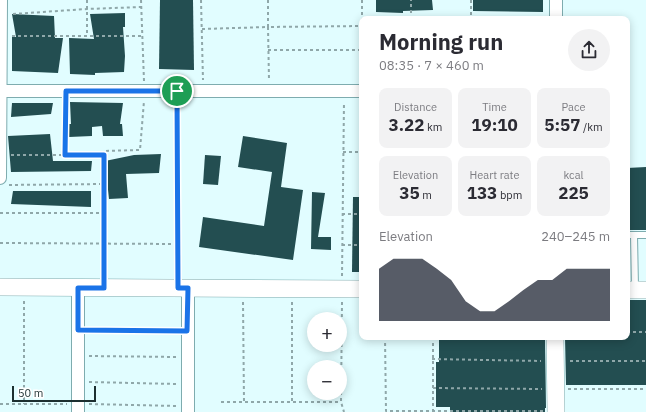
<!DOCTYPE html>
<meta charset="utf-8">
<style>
:root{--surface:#fff;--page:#f2f2f3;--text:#2b2b33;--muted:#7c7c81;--accent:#111827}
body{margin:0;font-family:"IBM Plex Sans",sans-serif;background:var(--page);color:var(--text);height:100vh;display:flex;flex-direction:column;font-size:15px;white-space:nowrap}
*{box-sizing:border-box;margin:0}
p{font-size:13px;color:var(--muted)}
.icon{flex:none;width:22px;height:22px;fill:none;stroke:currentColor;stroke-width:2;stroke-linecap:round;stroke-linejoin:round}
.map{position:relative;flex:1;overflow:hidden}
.details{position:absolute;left:359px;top:16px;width:271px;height:324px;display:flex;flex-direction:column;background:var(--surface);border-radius:8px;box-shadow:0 2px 10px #0003}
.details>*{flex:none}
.tools{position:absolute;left:307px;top:312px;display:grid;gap:8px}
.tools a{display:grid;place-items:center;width:40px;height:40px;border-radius:50%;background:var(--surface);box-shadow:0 2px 10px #0003;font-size:20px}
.scale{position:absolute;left:12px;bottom:10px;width:84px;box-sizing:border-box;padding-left:4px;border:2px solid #1c2f30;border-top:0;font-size:11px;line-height:14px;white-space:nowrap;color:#1c2f30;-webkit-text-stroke:3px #fff;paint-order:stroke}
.pin{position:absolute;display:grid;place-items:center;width:34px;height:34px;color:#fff;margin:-17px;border:2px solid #fff;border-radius:50%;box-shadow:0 1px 4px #0007}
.round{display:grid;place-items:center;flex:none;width:42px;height:42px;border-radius:21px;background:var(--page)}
.summary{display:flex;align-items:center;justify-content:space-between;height:68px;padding:0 20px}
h1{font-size:22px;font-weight:700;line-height:30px}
.figures{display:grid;grid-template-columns:repeat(3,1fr);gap:6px;height:68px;padding:4px 20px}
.figures div{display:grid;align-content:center;border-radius:8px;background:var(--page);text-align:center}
.figures b{font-size:17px;font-weight:700}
.figures small{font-size:11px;font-weight:400}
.figures p{font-size:11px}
.chart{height:112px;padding:8px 20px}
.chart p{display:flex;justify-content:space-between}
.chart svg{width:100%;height:72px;margin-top:4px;fill:var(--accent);opacity:.7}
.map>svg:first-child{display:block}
</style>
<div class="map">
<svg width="646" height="412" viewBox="0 0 646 412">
<rect width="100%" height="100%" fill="#e1fdff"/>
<g fill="#234e51">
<path d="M 160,0 L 193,0 L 194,70 L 159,69 Z"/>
<path d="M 376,0 L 432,0 L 433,10 L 403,11 L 403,13 L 376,12 Z"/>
<path d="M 473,0 L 543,0 L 543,12 L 473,11 Z"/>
<path d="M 125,13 L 125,27 L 123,27 L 125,56 L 124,72 L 95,73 L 95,75 L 70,74 L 69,38 L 94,39 L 90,14 Z"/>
<path d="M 12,14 L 54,16 L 55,38 L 63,38 L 58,73 L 12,71 L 12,37 L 16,37 Z"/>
<path d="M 70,102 L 123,103 L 120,124 L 122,124 L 123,136 L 103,136 L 102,126 L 92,127 L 92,136 L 69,137 L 69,124 L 71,124 Z"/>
<path d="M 12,103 L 53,103 L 51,114 L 11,117 Z"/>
<path d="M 50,134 L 53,161 L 92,161 L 91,171 L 11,172 L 8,136 Z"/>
<path d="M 243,136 L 287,143 L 281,187 L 303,190 L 293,260 L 199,247 L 203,217 L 264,226 L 272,172 L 238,167 Z"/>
<path d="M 161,154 L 159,173 L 126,174 L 128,198 L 109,199 L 105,161 L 134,155 Z"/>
<path d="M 205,155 L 221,156 L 218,185 L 203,184 Z"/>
<path d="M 646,167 L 646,230 L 630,230 L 629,184 L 627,184 L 627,168 Z"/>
<path d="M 13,191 L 91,191 L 91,207 L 11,204 Z"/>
<path d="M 312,192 L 325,193 L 318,237 L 331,237 L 331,250 L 311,249 Z"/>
<path d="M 353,197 L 362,197 L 362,272 L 352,272 Z"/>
<path d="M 627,300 L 646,300 L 646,385 L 566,385 L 565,337 L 627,337 Z"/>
<path d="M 439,337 L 545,337 L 546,408 L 545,408 L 545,412 L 450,412 L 450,407 L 436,407 L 436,362 L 439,362 Z"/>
</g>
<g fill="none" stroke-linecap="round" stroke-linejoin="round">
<defs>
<g id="lane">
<path d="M 627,235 L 646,235"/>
<path d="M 634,235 L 635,288"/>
</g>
<g id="street">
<path d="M 556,0 L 556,19"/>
<path d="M 1,91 L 362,91"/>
<path d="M 0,178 L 1,0"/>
<path d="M 78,288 L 78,412"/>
<path d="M 188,288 L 188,412"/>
</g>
<g id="secondary">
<path d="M 0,287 L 362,289"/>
<path d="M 627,290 L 646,290"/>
<path d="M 555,337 L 556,412"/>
</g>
</defs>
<use href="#lane" stroke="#7eacaf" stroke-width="8"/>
<use href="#street" stroke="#7eacaf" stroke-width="14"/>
<use href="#secondary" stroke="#7eacaf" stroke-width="18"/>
<g stroke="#8fa7a9" stroke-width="2" stroke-dasharray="3 3" stroke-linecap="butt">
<path d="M 87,0 L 87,36"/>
<path d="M 141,0 L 144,81"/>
<path d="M 201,0 L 203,80"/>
<path d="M 268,0 L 268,27 L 362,26"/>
<path d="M 362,0 L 362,65"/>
<path d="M 471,0 L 471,19"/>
<path d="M 13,14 L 87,9 L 141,7"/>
<path d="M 411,19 L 411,0"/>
<path d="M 202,29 L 268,27 L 269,80"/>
<path d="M 12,36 L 142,36"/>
<path d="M 268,50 L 362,50"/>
<path d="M 177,101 L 178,275"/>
<path d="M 343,152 L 362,152"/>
<path d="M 11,155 L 65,155 L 66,102"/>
<path d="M 65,155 L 104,155"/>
<path d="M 9,185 L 104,184"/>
<path d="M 0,213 L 104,213"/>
<path d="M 342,214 L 362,214"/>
<path d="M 0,243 L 177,244"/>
<path d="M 342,245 L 362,245"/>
<path d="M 104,275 L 104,151 L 140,150 L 144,101"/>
<path d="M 342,276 L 344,102"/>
<path d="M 24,301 L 24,404"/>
<path d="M 243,302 L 244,402"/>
<path d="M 292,302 L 292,402"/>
<path d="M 342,302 L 341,402 L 344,412"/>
<path d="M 89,330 L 176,331"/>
<path d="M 627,332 L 646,332"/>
<path d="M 385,337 L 386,411 L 543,411"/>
<path d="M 433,337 L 433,410"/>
<path d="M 89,356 L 176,357"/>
<path d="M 432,359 L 541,361"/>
<path d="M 570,361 L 646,361"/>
<path d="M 89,382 L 176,384"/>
<path d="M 433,388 L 542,389"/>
<path d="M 568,389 L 646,389"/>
<path d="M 221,402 L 341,402"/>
<path d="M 0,404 L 67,404"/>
<path d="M 89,404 L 177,406"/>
</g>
<use href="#lane" stroke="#fff" stroke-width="6"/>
<use href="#street" stroke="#fff" stroke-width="12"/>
<use href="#secondary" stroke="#fff" stroke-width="17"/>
</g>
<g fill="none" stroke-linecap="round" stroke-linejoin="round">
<defs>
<path id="route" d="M 66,91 L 177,91 L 178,288 L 188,288 L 187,331 L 78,330 L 78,288 L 104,288 L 104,155 L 65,155 Z"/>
</defs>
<use href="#route" stroke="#fff" stroke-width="8"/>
<use href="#route" stroke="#1a73e8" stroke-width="5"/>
</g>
</svg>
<div class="tools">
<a>+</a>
<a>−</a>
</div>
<div class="scale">50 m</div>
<div class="pin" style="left:177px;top:91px;background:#1e9e55"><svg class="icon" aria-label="arrive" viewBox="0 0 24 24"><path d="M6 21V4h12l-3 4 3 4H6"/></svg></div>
<section class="details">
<div class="summary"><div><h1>Morning run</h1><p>08:35 · 7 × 460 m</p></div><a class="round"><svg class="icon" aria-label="share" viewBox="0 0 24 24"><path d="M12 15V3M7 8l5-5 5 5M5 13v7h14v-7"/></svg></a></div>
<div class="figures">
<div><p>Distance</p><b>3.22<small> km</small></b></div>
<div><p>Time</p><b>19:10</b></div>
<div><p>Pace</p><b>5:57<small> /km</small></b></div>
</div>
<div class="figures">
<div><p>Elevation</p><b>35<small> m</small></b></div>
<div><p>Heart rate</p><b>133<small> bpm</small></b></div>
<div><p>kcal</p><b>225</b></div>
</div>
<div class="chart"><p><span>Elevation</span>240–245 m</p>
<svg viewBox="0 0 160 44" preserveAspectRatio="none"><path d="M0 44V12L10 6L20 6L30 6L40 12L50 19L60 32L70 38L80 38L90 32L100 25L110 19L120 19L130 12L140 12L150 12L160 12V44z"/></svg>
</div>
</section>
</div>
